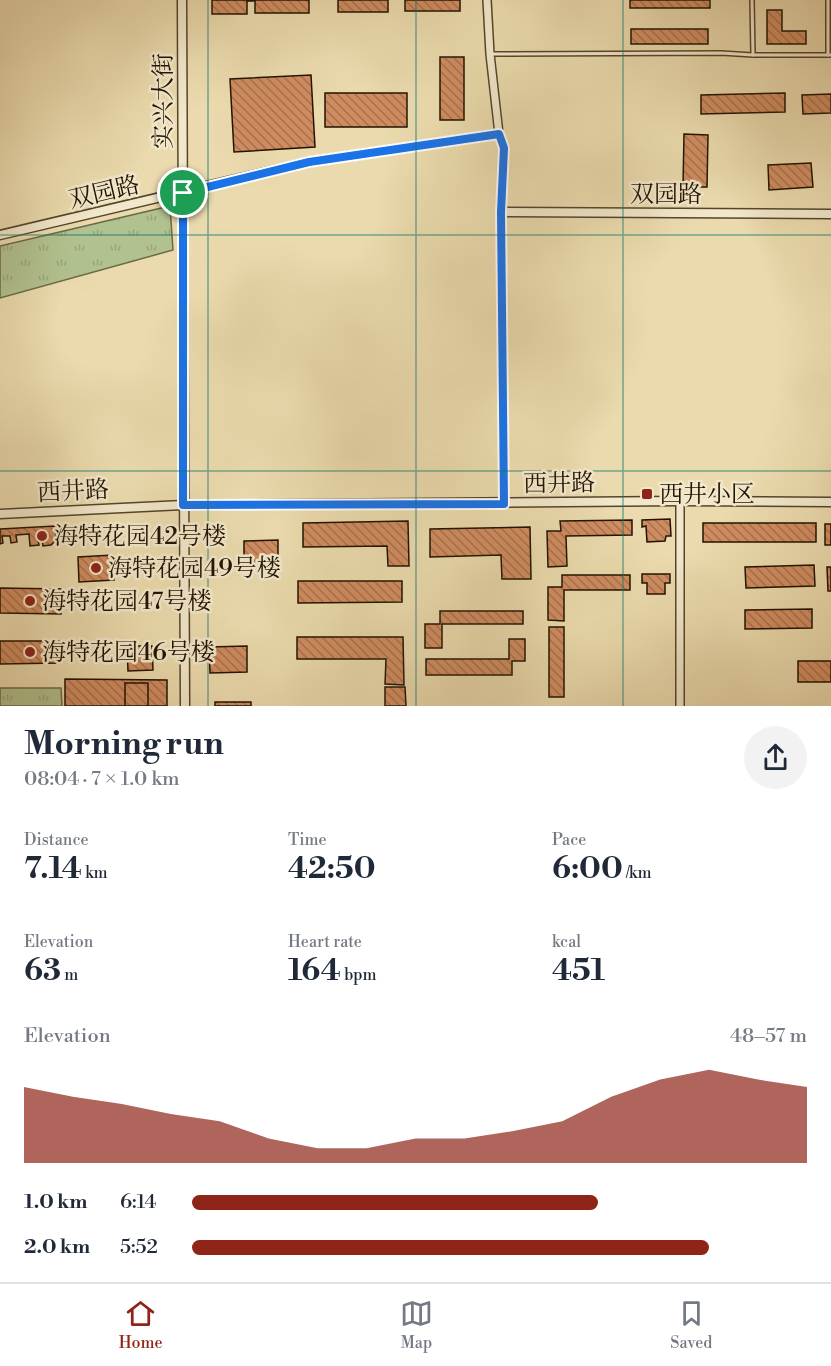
<!DOCTYPE html>
<meta charset="utf-8">
<style>
:root{--surface:#fff;--page:#f2f2f3;--text:#1f2937;--muted:#747a83;--line:#e0e1e3;--accent:#8f2418}
body{margin:0;font-family:"Libre Bodoni","Noto Serif SC",serif;background:var(--page);color:var(--text);height:100vh;display:flex;flex-direction:column;font-size:22px;white-space:nowrap}
*{box-sizing:border-box;margin:0}
p{font-size:20px;color:var(--muted)}
.icon{flex:none;width:33px;height:33px;fill:none;stroke:currentColor;stroke-width:2;stroke-linecap:round;stroke-linejoin:round}
.map{position:relative;height:706px;overflow:hidden}
.drawer{display:flex;flex-direction:column;background:var(--surface);flex:1}
.drawer>*{flex:none}
.pin{position:absolute;display:grid;place-items:center;width:51px;height:51px;color:#fff;margin:-26px;border:3px solid #fff;border-radius:50%;box-shadow:0 2px 6px #0007}
.round{display:grid;place-items:center;flex:none;width:63px;height:63px;border-radius:32px;background:var(--page)}
.head{display:flex;align-items:center;justify-content:space-between;height:102px;padding:0 24px}
h1{font-size:33px;font-weight:700;line-height:45px}
.metrics{display:grid;grid-template-columns:repeat(3,1fr);gap:9px;height:102px;padding:6px 24px}
.metrics div{display:grid;align-content:center}
.metrics b{font-size:30px;font-weight:700}
.metrics small{font-size:16px;font-weight:400}
.metrics p{font-size:16px}
.chart{height:168px;padding:12px 24px}
.chart p{display:flex;justify-content:space-between}
.chart svg{width:100%;height:108px;margin-top:6px;fill:var(--accent);opacity:.7}
ul{padding:0 24px;list-style:none;font-size:20px}
li{display:grid;grid-template-columns:96px 72px 1fr;align-items:center;height:45px}
li i{height:15px;border-radius:8px;background:var(--accent)}
.menu{display:flex;justify-content:space-around;align-items:center;height:84px;border-top:2px solid var(--line);background:var(--surface);font-size:16px;color:var(--muted)}
.menu a{display:grid;justify-items:center;gap:3px}
.menu .selected{color:var(--accent)}
.map>svg:first-child{display:block}
</style>
<div class="map">
<svg width="831" height="706" viewBox="0 0 831 706">
<defs>
<pattern id="park-tufts" width="24" height="20" patternUnits="userSpaceOnUse" patternTransform="scale(1.5)"><rect width="24" height="20" fill="#b1c18f"/><path d="M3 7l-1-3M5 7V3M7 7l1-3M15 17l-1-3M17 17v-4M19 17l1-3" fill="none" stroke="#98a57a"/></pattern>
<pattern id="building-back-hatch" width="6" height="6" patternUnits="userSpaceOnUse" patternTransform="scale(1.5)"><rect width="6" height="6" fill="#cf8c60"/><path d="M-1 5l2 2M0 0l6 6M5-1l2 2" fill="none" stroke="#a8714d"/></pattern>
</defs>
<rect width="100%" height="100%" fill="#eadaad"/>
<filter id="stains"><feTurbulence type="fractalNoise" baseFrequency=".00333" numOctaves="4"/><feColorMatrix values="0 0 0 0 .2 0 0 0 0 .09 0 0 0 0 .02 0 0 0 .5 -.17"/></filter>
<radialGradient id="worn" r=".72"><stop offset=".6" stop-color="#630" stop-opacity="0"/><stop offset="1" stop-color="#630" stop-opacity=".3"/></radialGradient>
<g fill="url(#park-tufts)" stroke="#6a6a48" stroke-width="1.5">
<path d="M 170,206 L 173,250 L 0,298 L 0,246 Z"/>
<path d="M 0,688 L 61,688 L 62,706 L 0,706 Z"/>
</g>
<g fill="url(#building-back-hatch)" stroke="#221300" stroke-width="1.5">
<path d="M 212,0 L 309,0 L 309,13 L 255,13 L 255,1 L 247,1 L 247,14 L 212,14 Z"/>
<rect x="338" y="0" width="50" height="12"/>
<rect x="405" y="0" width="55" height="11"/>
<rect x="630" y="0" width="80" height="8"/>
<path d="M 767,10 L 782,10 L 782,31 L 806,31 L 806,44 L 767,44 Z"/>
<rect x="631" y="29" width="77" height="15"/>
<rect x="440" y="57" width="24" height="63"/>
<path d="M 311,75 L 315,147 L 234,152 L 230,79 Z"/>
<rect x="325" y="93" width="82" height="34"/>
<path d="M 785,93 L 785,112 L 701,114 L 701,95 Z"/>
<path d="M 831,94 L 831,113 L 803,114 L 802,95 Z"/>
<path d="M 684,134 L 708,135 L 707,187 L 683,187 Z"/>
<path d="M 811,163 L 813,187 L 769,190 L 768,165 Z"/>
<path d="M 670,519 L 671,536 L 666,536 L 665,541 L 647,542 L 646,526 L 642,527 L 642,520 Z"/>
<path d="M 632,520 L 632,535 L 566,536 L 567,566 L 548,567 L 547,531 L 561,531 L 560,521 Z"/>
<path d="M 408,521 L 409,566 L 388,566 L 387,546 L 303,547 L 303,523 Z"/>
<rect x="703" y="523" width="113" height="19"/>
<rect x="825" y="524" width="6" height="21"/>
<path d="M 55,526 L 56,540 L 51,545 L 43,546 L 42,539 L 38,539 L 39,545 L 30,546 L 29,534 L 16,535 L 17,542 L 11,543 L 10,536 L 2,536 L 3,543 L 0,544 L 0,529 Z"/>
<path d="M 530,527 L 531,579 L 502,579 L 501,555 L 430,557 L 430,529 Z"/>
<path d="M 278,540 L 278,567 L 244,568 L 244,541 Z"/>
<path d="M 113,555 L 114,580 L 79,582 L 78,557 Z"/>
<path d="M 814,565 L 815,586 L 746,588 L 745,567 Z"/>
<path d="M 827,567 L 831,567 L 831,591 L 828,591 Z"/>
<path d="M 642,574 L 670,574 L 670,583 L 665,583 L 665,594 L 647,594 L 647,583 L 642,583 Z"/>
<path d="M 562,575 L 630,575 L 630,590 L 564,590 L 564,621 L 548,620 L 548,587 L 562,587 Z"/>
<path d="M 298,581 L 402,581 L 402,602 L 298,603 Z"/>
<path d="M 0,588 L 61,589 L 61,614 L 0,613 Z"/>
<path d="M 812,609 L 812,628 L 745,629 L 745,610 Z"/>
<path d="M 440,611 L 523,611 L 523,624 L 442,624 L 442,648 L 425,648 L 425,624 L 440,624 Z"/>
<rect x="549" y="627" width="15" height="70"/>
<path d="M 297,637 L 403,637 L 404,685 L 385,684 L 386,659 L 297,659 Z"/>
<path d="M 509,639 L 525,639 L 525,661 L 512,661 L 512,675 L 426,675 L 426,659 L 509,659 Z"/>
<path d="M 0,641 L 59,641 L 60,663 L 0,664 Z"/>
<path d="M 127,646 L 152,646 L 153,670 L 128,671 Z"/>
<path d="M 247,646 L 247,672 L 210,673 L 209,647 Z"/>
<rect x="798" y="661" width="33" height="21"/>
<path d="M 65,679 L 167,680 L 167,706 L 65,706 Z"/>
<rect x="125" y="683" width="23" height="23"/>
<path d="M 385,687 L 405,687 L 406,706 L 385,706 Z"/>
<rect x="215" y="702" width="36" height="4"/>
</g>
<g fill="none" stroke-linecap="round" stroke-linejoin="round">
<defs>
<g id="service">
<path d="M 752,0 L 753,55 L 831,55"/>
<path d="M 828,0 L 828,55"/>
<path d="M 492,54 L 721,53 L 753,55"/>
</g>
<g id="minor">
<path d="M 487,0 L 490,54 L 499,134 L 504,148 L 501,212 L 504,504"/>
<path d="M 680,706 L 680,501"/>
</g>
<g id="tertiary">
<path d="M 182,0 L 185,706"/>
<path d="M 501,212 L 831,214"/>
<path d="M 0,235 L 309,162 L 499,134"/>
<path d="M 0,514 L 183,505 L 680,501 L 831,502"/>
</g>
</defs>
<use href="#service" stroke="#54452b" stroke-width="6"/>
<use href="#minor" stroke="#54452b" stroke-width="10"/>
<use href="#tertiary" stroke="#54452b" stroke-width="11"/>
<use href="#service" stroke="#f1e7ca" stroke-width="3"/>
<use href="#minor" stroke="#f1e7ca" stroke-width="7"/>
<use href="#tertiary" stroke="#f1e7ca" stroke-width="8"/>
</g>
<g fill="none" stroke-linecap="round" stroke-linejoin="round">
<defs>
<path id="route" d="M 499,134 L 504,148 L 501,212 L 504,504 L 183,505 L 183,193 L 309,162 Z"/>
</defs>
<use href="#route" stroke="#fff" stroke-width="12"/>
<use href="#route" stroke="#1a73e8" stroke-width="8"/>
</g>
<path fill="none" stroke="#0f766e" stroke-width="1.5" stroke-opacity="0.55" d="M 208,0 L 208,706M 416,0 L 416,706M 623,0 L 623,706M 0,235 L 831,235M 0,471 L 831,471"/>
<g fill="#8f2418" stroke="#f1e7ca" stroke-width="2">
<rect x="641" y="488" width="12" height="12" rx="3"/>
<circle cx="42" cy="536" r="6"/>
<circle cx="96" cy="568" r="6"/>
<circle cx="30" cy="601" r="6"/>
<circle cx="30" cy="652" r="6"/>
</g>
<g text-anchor="middle" stroke-width="5" stroke-linejoin="round" paint-order="stroke">
<g font-size="24" fill="#221300" stroke="#f1e7ca">
<text transform="translate(163 101) rotate(-90)" y="8">实兴大街</text>
<text transform="translate(104 192) rotate(-13)" y="8">双园路</text>
<text x="666" y="202">双园路</text>
<text transform="translate(559 483) rotate(-1)" y="8">西井路</text>
<text transform="translate(73 491) rotate(-3)" y="8">西井路</text>
</g>
<g font-size="24" fill="#221300" stroke="#f1e7ca" text-anchor="start">
<text x="659" y="502">西井小区</text>
<text x="54" y="544">海特花园42号楼</text>
<text x="108" y="576">海特花园49号楼</text>
<text x="42" y="609">海特花园47号楼</text>
<text x="42" y="660">海特花园46号楼</text>
</g>
</g>
<rect width="100%" height="100%" filter="url(#stains)"/>
<rect width="100%" height="100%" fill="url(#worn)"/>
</svg>
<div class="pin" style="left:183px;top:193px;background:#1e9e55"><svg class="icon" aria-label="arrive" viewBox="0 0 24 24"><path d="M6 21V4h12l-3 4 3 4H6"/></svg></div>
</div>
<section class="drawer">
<div class="head"><div><h1>Morning run</h1><p>08:04 · 7 × 1.0 km</p></div><a class="round"><svg class="icon" aria-label="share" viewBox="0 0 24 24"><path d="M12 15V3M7 8l5-5 5 5M5 13v7h14v-7"/></svg></a></div>
<div class="metrics">
<div><p>Distance</p><b>7.14<small> km</small></b></div>
<div><p>Time</p><b>42:50</b></div>
<div><p>Pace</p><b>6:00<small> /km</small></b></div>
</div>
<div class="metrics">
<div><p>Elevation</p><b>63<small> m</small></b></div>
<div><p>Heart rate</p><b>164<small> bpm</small></b></div>
<div><p>kcal</p><b>451</b></div>
</div>
<div class="chart"><p><span>Elevation</span>48–57 m</p>
<svg viewBox="0 0 160 44" preserveAspectRatio="none"><path d="M0 44V13L10 17L20 20L30 24L40 27L50 34L60 38L70 38L80 34L90 34L100 31L110 27L120 17L130 10L140 6L150 10L160 13V44z"/></svg>
</div>
<ul>
<li><b>1.0 km</b>6:14<i style="width:66%"></i></li>
<li><b>2.0 km</b>5:52<i style="width:84%"></i></li>
</ul>
</section>
<nav class="menu">
<a class="selected"><svg class="icon" aria-label="home" viewBox="0 0 24 24"><path d="M3 11l9-7 9 7M6 9v11h12V9"/></svg>Home</a>
<a><svg class="icon" aria-label="map" viewBox="0 0 24 24"><path d="M3 6l6-2 6 2 6-2v14l-6 2-6-2-6 2zM9 4v14M15 6v14"/></svg>Map</a>
<a><svg class="icon" aria-label="saved" viewBox="0 0 24 24"><path d="M7 4h10v16l-5-4-5 4z"/></svg>Saved</a>
</nav>
